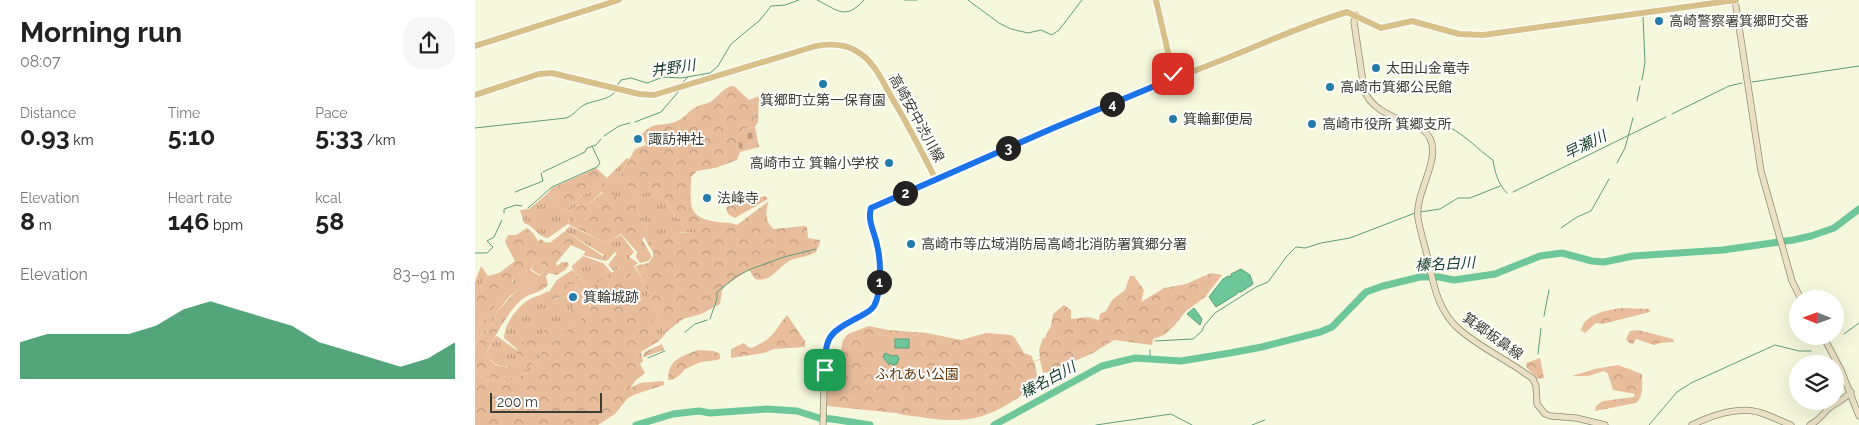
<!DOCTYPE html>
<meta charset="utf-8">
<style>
:root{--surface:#fff;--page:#f6f6f6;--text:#222;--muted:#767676;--accent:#0b8043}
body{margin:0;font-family:Raleway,"Noto Sans JP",sans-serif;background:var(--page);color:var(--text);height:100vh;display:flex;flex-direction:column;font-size:19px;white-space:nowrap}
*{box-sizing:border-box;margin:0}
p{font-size:16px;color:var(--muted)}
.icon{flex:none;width:28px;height:28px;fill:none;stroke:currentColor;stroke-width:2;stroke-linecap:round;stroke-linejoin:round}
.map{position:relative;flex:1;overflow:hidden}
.panel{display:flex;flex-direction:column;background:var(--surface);width:475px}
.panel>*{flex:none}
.needle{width:32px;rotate:271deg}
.controls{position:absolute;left:1314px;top:290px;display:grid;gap:10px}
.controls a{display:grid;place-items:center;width:55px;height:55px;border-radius:50%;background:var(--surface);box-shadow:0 5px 20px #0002;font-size:25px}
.scale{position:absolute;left:15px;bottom:12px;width:112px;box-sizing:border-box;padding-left:5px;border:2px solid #3b3c32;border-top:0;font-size:14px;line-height:18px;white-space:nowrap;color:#3b3c32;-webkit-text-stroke:4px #fff;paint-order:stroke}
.pin{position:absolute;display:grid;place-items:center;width:42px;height:42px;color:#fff;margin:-21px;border-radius:10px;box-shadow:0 2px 8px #0006}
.km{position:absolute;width:25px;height:25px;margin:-12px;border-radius:50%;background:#222;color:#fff;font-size:14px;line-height:25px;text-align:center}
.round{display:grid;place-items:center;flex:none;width:52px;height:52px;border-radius:20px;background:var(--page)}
.summary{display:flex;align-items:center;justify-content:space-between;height:85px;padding:0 20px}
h1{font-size:28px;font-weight:700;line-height:38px}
.metrics{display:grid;grid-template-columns:repeat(3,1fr);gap:8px;height:85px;padding:5px 20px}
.metrics div{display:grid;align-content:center}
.metrics b{font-size:25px;font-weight:700}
.metrics small{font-size:14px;font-weight:400}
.metrics p{font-size:14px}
.chart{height:140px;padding:10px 20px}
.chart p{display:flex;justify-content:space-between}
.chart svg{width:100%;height:90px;margin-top:5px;fill:var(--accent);opacity:.7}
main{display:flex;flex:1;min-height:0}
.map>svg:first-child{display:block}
</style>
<main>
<section class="panel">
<div class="summary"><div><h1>Morning run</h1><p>08:07</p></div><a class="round"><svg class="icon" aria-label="share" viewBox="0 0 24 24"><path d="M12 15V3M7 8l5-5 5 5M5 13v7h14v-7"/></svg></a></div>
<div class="metrics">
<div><p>Distance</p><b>0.93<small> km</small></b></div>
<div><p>Time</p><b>5:10</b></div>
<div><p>Pace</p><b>5:33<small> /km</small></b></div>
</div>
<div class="metrics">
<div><p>Elevation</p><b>8<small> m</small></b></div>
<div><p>Heart rate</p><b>146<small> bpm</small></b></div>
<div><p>kcal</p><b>58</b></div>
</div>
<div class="chart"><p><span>Elevation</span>83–91 m</p>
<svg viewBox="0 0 160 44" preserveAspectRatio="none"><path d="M0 44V26L10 22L20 22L30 22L40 22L50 18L60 10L70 6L80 10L90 14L100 18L110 26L120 30L130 34L140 38L150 34L160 26V44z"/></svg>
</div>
</section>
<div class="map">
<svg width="1384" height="425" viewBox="0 0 1384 425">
<defs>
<pattern id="grass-tufts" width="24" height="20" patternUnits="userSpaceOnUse" patternTransform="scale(1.25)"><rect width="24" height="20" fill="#e8bd9c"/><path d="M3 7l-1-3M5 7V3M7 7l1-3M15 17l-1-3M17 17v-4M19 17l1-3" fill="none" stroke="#bd9b80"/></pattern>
<pattern id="forest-crowns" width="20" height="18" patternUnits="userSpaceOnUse" patternTransform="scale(1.25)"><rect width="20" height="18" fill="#e8bd9c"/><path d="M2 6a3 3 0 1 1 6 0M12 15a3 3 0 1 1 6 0" fill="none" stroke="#bd9b80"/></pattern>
<pattern id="cemetery-stones" width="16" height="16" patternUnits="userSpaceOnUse" patternTransform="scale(1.25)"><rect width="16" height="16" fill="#e8bd9c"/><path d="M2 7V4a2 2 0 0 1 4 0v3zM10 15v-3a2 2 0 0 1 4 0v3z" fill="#bd9b80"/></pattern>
<pattern id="garden-furrows" width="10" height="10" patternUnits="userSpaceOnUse" patternTransform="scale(1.25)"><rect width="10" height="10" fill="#e8bd9c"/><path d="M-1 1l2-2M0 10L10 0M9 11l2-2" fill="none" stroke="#bd9b80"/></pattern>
</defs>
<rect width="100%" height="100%" fill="#f6f8dd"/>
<g fill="url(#grass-tufts)">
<path d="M 152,158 L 154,159 L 146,174 C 148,183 156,187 159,196 L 179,189 L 189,196 L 200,216 L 223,230 L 223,232 L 207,232 L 177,251 L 169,237 L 173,233 L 173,230 C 158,202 157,202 127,192 L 114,204 L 101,206 L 97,210 L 93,224 L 73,238 C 64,238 59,226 49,223 L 45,210 L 54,209 L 72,194 L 87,210 L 92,209 L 107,195 L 129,187 L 132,178 Z"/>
<path d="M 95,226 L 129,242 L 135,241 L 146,235 L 159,252 L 154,257 L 163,263 L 159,266 L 169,282 L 190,333 L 191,333 L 184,341 L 183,336 L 163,286 L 144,267 L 139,271 L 133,265 L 142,253 L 140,252 L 133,260 L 130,261 L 108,255 L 111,251 L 127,259 L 129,255 L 90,231 Z"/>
<path d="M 167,239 L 177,257 L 173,261 L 165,263 L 161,257 L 162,252 L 156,245 Z"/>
<path d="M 108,256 L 128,263 L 137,273 L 115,289 L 113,288 L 97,268 L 97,266 Z"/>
<path d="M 60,260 L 72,267 L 65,275 L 56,269 Z"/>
<path d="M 6,266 L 13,276 L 5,287 L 0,287 L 0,282 Z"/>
<path d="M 55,270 L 65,276 L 58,284 L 41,291 L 34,297 L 20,314 L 19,321 L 0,348 L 0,343 L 10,330 L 12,316 L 0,331 L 0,308 L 5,312 L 38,281 L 38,278 Z"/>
<path d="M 94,281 L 99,282 L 116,308 L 114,312 L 66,353 L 62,365 L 55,371 L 38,380 L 27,382 L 10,379 L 0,374 L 0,371 C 21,382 43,378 59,362 L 48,345 L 42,349 L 29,338 C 29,324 43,306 55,299 C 61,296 67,295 73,291 L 78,300 L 90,296 L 100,306 L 89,318 L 103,308 L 86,285 Z"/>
<path d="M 22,336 L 41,350 L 43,356 C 36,374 19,367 11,354 L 20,337 Z"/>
</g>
<g fill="url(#forest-crowns)">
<path d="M 256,86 L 259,86 L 274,100 L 284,96 L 283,122 L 280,127 L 269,129 L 262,137 L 265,152 L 262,160 L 240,168 L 222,171 L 216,177 C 216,203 210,217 242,222 C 249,223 255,222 262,225 L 294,201 C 290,210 290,223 299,229 L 329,226 L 332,227 L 333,238 L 345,240 L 345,243 L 341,252 C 333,257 322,257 314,261 C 302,268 296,283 280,279 L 275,271 L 272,271 L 250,286 L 247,290 L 245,304 L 226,314 L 208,319 L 190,333 L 169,282 L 160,266 L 173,263 L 178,257 L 178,249 C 194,236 201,231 222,232 L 223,231 L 200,216 L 189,196 L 179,189 L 162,197 L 159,196 C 156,187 147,182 146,174 L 160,149 L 171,145 L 167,134 C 179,121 185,127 200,122 C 209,119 214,110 223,106 C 227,104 234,104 238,100 C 244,95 248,89 256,86 Z"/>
<path d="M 121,168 L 132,178 L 129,187 L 107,195 L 92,209 L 87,210 L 72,194 L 77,188 Z"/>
<path d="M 130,191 L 156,203 L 163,212 L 173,230 L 173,233 C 168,238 163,245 156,245 L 146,234 L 135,241 L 129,242 L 93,224 L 97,210 L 101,206 L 114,204 Z"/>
<path d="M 290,196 L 293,199 L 260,218 L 253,214 L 251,207 Z"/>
<path d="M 52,228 L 58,233 L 63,241 L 66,239 L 71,243 L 76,242 L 90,231 L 129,257 L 127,259 L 96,245 L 81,263 L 82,266 L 87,262 L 92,262 L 94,265 L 90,270 L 82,275 L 74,273 L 71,276 L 73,285 C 66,293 54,293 46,300 C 31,314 21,335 11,353 C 17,368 36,374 43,356 L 41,350 L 45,346 L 77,327 L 79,331 L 61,347 L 59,362 L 53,368 L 37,377 L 27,379 L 21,378 L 10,376 L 0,371 L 0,348 L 19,321 L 20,314 L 41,291 L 58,284 L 72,267 L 60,260 L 55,270 L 38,278 L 36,286 L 17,310 L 5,313 L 0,308 L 0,287 L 5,287 L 13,276 L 24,273 L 40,261 L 30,242 L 33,235 L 41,235 Z"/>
<path d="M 146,266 C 165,275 176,318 183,336 L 184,341 L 166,352 L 168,361 L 165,364 L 170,373 L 161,380 L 155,388 L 165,383 L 187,381 L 189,382 L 189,385 L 161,394 L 153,398 L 140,414 L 123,425 L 0,425 L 0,374 L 10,379 L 27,382 L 38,380 L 55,371 L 62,365 L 66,353 L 114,312 L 116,308 L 115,305 L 99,282 L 94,281 L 91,283 L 91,285 L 95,286 L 107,306 L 105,310 L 90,321 L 88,318 L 100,306 L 90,296 L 77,300 L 73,293 L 82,280 L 97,270 L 99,271 L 113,288 L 115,288 Z"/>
<path d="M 736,273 L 747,275 L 730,297 L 711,311 L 699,326 L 689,335 L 678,339 L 677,345 L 639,340 L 618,353 L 572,373 L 571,372 L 568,373 L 565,360 L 559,361 L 564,383 C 522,413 504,425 451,418 C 441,416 431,416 421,413 L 352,406 L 353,359 L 360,358 L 365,354 L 368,340 L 373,334 L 394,326 L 413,330 L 452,333 L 486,340 L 511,333 L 536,335 L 540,338 L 549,353 L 557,356 L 558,361 L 565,359 L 564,350 L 568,338 L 571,338 L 570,337 L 576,326 L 578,314 L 589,305 L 596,310 L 596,319 L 613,317 L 624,320 L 625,314 L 631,311 L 637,300 L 650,290 L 655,276 L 659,276 L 669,290 L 666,302 L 689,288 L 711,284 Z"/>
<path d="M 1147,308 L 1174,309 L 1175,312 L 1127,324 L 1121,323 L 1110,333 L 1106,330 C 1110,314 1132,310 1147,308 Z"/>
<path d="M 14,314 L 18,315 L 17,320 L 0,343 L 0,331 Z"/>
<path d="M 312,315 L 330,341 L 330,347 L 299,349 L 289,353 L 256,358 L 256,349 L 269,343 L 273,347 L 276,348 C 298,340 299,331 312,315 Z"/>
<path d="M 1163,330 L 1198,339 L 1199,342 L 1185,343 L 1179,345 L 1161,339 L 1158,344 L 1154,343 L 1151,339 L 1155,331 Z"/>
<path d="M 223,350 L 239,351 L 245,354 L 245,359 C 238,361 233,361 227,362 C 221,363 216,367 210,369 C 206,374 200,381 193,380 C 193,359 207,356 223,350 Z"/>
<path d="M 1065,358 L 1069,378 L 1063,379 L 1052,368 L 1051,363 Z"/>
<path d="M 1143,365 L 1167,374 C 1167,384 1169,396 1161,403 L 1120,411 L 1121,406 L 1128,401 L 1159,397 L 1160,394 L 1138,390 L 1133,374 L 1129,371 L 1113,376 L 1097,376 L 1120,369 Z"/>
</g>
<path fill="url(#cemetery-stones)" d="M 280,127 L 284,147 L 265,152 L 262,137 L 269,129 Z"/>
<path fill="url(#garden-furrows)" d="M 187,344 L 189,350 L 169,357 L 168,356 L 170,352 Z"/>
<path fill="#e8bd9c" d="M 405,332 L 440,334 L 439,363 L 435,367 L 400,366 L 401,336 Z"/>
<g fill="#6ec79b" stroke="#5f9d7c">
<path d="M 766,269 L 775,275 L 778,284 L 766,292 L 762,292 L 762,294 L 741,307 L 734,297 L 748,279 L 753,276 L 756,277 L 756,274 Z"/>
<path d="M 719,308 L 727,319 L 725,325 L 712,314 Z"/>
<rect x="420" y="339" width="14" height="9"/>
<path d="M 410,353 L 417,356 L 422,355 L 424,358 L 422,364 L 418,365 L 416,363 L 414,365 L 408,357 Z"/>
</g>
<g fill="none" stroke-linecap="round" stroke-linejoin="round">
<g stroke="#5f9d7c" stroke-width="1">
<path d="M 342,0 C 363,10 370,21 389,0"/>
<path d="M 429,0 L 442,0"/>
<path d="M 493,0 L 524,23 L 536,29 L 553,33 L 566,30 L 577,35 L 584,30 L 607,0"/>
<path d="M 1167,80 L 1170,63 L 1168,16"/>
<path d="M 1277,82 L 1384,66"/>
<path d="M 207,83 L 213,77"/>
<path d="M 142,86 L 146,80 L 156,78 L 172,83 L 188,77 L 206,78 L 235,73 L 243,66 L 256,44 L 285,20 L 296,6 L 310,5 L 324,0"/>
<path d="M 1162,101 L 1165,86"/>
<path d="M 1197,114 L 1254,86 L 1267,83"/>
<path d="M 160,122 L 186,112 L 204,91"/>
<path d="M 974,127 C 993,137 1002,149 1018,160 C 1020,173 1023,184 1032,193"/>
<path d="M 0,128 L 91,118 C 100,115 103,107 111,104 C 120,100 134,100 140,92"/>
<path d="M 129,136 L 144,126 L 155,123"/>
<path d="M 1142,163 L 1150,148 L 1158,118"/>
<path d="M 68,172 L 110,152 L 112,148 L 121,145 L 126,139"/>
<path d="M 40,192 L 68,181 L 66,173"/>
<path d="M 1038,192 L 1191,117"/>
<path d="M 53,208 L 77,187 L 122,167 L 125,163 L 117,146"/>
<path d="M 945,212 L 965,209 L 983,198 L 995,198 L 1025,186"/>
<path d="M 29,213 L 29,209 L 41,205 L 47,206"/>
<path d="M 1086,228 L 1102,217 L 1116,211 L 1134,179"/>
<path d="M 0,253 L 12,253 L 18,247 L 12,241 L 19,237 L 27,220"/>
<path d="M 1069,316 L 1074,290"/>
<path d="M 235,319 L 242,299 L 242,292 L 262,276 L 276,269 L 309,257 L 341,249"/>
<path d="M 210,332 L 220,324 L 232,320"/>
<path d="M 1369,334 L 1384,323"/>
<path d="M 680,341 L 718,339 L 727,331 L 729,326 L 740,313 L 781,287 L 793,282 L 812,256 L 821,247 L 830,248 L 846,243 L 875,238 L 940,213"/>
<path d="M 1063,354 L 1066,328"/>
<path d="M 173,358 L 190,351"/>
<path d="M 675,358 L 675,350"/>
<path d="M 621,425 L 696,414 L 717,425"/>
<path d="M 777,425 L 790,420"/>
<path d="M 1174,425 L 1202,392 L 1216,383 L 1300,345 L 1324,351 L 1336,351"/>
</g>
<g stroke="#6ec79b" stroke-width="7">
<path d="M 161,425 L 198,414 L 224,411 L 235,413 L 292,409 L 322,411 L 344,418 L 357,419 L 395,425"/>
<path d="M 519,425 L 627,366 L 660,358 L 706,361 L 755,353 L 787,347 L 845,332 L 857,327 L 891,292 L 908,286 L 945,277 L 964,277 L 979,280 L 1020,274 L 1065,256 L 1087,253 L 1117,261 L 1129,262 L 1158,256 L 1248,250 L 1318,240 L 1336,236 L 1359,228 L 1384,209"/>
</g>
<defs>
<g id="secondary">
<path d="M 1260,0 L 1286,171 L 1317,281 L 1326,299"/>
<path d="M 881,15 L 879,22 L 889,89 C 895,112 928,120 947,129 C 975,150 939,189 943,218 C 945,230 949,243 952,255 C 958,282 962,311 985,330 C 1007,349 1035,361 1058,379 L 1061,386 L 1062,404 L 1070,414 L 1076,416 L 1101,418 L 1130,425"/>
<path d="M 1348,336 L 1366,370 L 1384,416"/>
<path d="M 348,425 L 350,350 C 357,317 393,324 401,300 C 406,284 406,262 403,246 C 400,233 392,221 396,208 L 461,180"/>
<path d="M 1217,425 C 1235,416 1263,406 1283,412 C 1294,415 1305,421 1316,425"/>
<path d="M 1335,425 C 1343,421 1347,415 1353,409 C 1361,402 1368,401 1376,392"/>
</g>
<g id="primary">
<path d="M 681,0 L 699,78"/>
<path d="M 0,46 L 144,0"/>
<path d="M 0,95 L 64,74 L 77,73 L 164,94 L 179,95 L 341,46 C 357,43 373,44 386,54 C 400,64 408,82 417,98 C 433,125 447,152 461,180 C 557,137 654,96 752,58 C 792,42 831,24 872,12 L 906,28 L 937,21 L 984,34 L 1008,35 L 1261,0"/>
</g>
</defs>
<use href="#secondary" stroke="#8b8d75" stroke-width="7"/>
<use href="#primary" stroke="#fff" stroke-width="8"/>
<use href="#secondary" stroke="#ebe0c4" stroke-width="5.5"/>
<use href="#primary" stroke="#d7c089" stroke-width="6"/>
</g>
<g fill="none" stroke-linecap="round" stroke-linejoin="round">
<defs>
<path id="route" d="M 350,370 C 350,335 354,333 384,317 C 389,314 396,311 399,306 C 407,292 406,260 402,245 C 400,233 392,221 396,208 L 576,129 L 699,78 L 698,74"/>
</defs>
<use href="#route" stroke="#fff" stroke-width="10"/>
<use href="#route" stroke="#1a73e8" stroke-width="6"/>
</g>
<g fill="#237caa" stroke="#fff" stroke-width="2">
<circle cx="1184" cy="21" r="5"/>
<circle cx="901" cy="68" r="5"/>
<circle cx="348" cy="84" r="5"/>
<circle cx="855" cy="87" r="5"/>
<circle cx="698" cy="119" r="5"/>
<circle cx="837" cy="124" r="5"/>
<circle cx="163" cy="139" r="5"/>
<circle cx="414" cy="163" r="5"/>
<circle cx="232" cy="198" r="5"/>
<circle cx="436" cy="244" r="5"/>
<circle cx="98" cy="297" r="5"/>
</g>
<g text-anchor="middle" stroke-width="4" stroke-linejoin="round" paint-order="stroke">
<g font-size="14" fill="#3b3c32" stroke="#fff" text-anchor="start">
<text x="1194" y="26">高崎警察署箕郷町交番</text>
<text x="911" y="73">太田山金竜寺</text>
<text x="865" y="92">高崎市箕郷公民館</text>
<text x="348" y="105" text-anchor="middle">箕郷町立第一保育園</text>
<text x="708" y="124">箕輪郵便局</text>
<text x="847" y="129">高崎市役所 箕郷支所</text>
<text x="173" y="144">諏訪神社</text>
<text x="404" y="168" text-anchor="end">高崎市立 箕輪小学校</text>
<text x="242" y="203">法峰寺</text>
<text x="446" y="249">高崎市等広域消防局高崎北消防署箕郷分署</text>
<text x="108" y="302">箕輪城跡</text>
</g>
<g font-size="14" fill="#3b3c32" stroke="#fff">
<text transform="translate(442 118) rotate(61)" y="5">高崎安中渋川線</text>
<text transform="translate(1018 336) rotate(35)" y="5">箕郷板鼻線</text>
</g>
<g font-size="14" fill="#62360a" stroke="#fff">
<text x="442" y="379">ふれあい公園</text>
</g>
<g font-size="15" font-style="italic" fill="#173e2c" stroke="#fff">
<text transform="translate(198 68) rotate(-8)" y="5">井野川</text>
<text transform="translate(1110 145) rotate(-26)" y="5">早瀬川</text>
<text transform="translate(970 264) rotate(-3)" y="5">榛名白川</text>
<text transform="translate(573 380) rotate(-28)" y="5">榛名白川</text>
</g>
</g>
</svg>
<div class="controls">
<a><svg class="needle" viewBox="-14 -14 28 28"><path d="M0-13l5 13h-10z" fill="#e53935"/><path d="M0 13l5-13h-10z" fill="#767676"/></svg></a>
<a><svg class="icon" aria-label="layers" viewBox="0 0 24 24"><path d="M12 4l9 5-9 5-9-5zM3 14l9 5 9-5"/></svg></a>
</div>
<div class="scale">200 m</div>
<div class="pin" style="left:350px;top:370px;background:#1e9e55"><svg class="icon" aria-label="arrive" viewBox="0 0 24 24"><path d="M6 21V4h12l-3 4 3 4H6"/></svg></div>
<div class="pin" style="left:698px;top:74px;background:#d93025"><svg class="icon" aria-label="check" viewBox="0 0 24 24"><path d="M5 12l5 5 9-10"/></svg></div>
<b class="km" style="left:404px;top:282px">1</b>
<b class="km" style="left:430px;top:193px">2</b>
<b class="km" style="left:533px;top:148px">3</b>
<b class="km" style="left:637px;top:104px">4</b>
</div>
</main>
